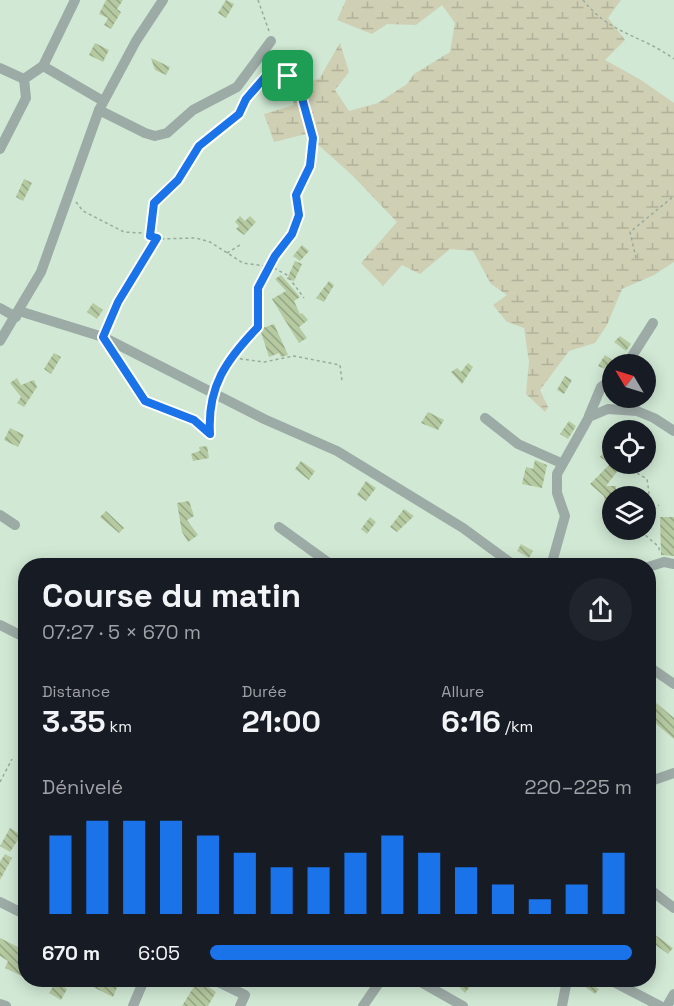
<!DOCTYPE html>
<html lang="fr">
<meta charset="utf-8">
<style>
:root{--surface:#171b24;--page:#20242c;--text:#f1f3f6;--muted:#9ea1a6;--accent:#1a73e8}
body{margin:0;font-family:"Space Grotesk",sans-serif;background:var(--page);color:var(--text);height:100vh;display:flex;flex-direction:column;font-size:22px;white-space:nowrap}
*{box-sizing:border-box;margin:0}
p{font-size:20px;color:var(--muted)}
.icon{flex:none;width:33px;height:33px;fill:none;stroke:currentColor;stroke-width:2;stroke-linecap:round;stroke-linejoin:round}
.map{position:relative;flex:1;overflow:hidden}
.sheet{position:absolute;left:18px;top:558px;width:638px;height:429px;display:flex;flex-direction:column;background:var(--surface);border-radius:24px;box-shadow:0 3px 15px #0003}
.sheet>*{flex:none}
.needle{width:39px;rotate:308deg}
.fabs{position:absolute;left:602px;top:354px;display:grid;gap:12px}
.fabs a{display:grid;place-items:center;width:54px;height:54px;border-radius:50%;background:var(--surface);box-shadow:0 3px 15px #0003;font-size:30px}
.pin{position:absolute;display:grid;place-items:center;width:51px;height:51px;color:#fff;margin:-26px;border-radius:12px;box-shadow:0 3px 9px #0006}
.round{display:grid;place-items:center;flex:none;width:63px;height:63px;border-radius:32px;background:var(--page)}
.overview{display:flex;align-items:center;justify-content:space-between;height:102px;padding:0 24px}
h1{font-size:33px;font-weight:700;line-height:45px}
.figures{display:grid;grid-template-columns:repeat(3,1fr);gap:9px;height:102px;padding:6px 24px}
.figures div{display:grid;align-content:center}
.figures b{font-size:30px;font-weight:700}
.figures small{font-size:16px;font-weight:400}
.figures p{font-size:16px}
.chart{height:168px;padding:12px 24px}
.chart p{display:flex;justify-content:space-between}
.chart svg{width:100%;height:108px;margin-top:6px;stroke:var(--accent);stroke-width:6}
ul{padding:0 24px;list-style:none;font-size:20px}
li{display:grid;grid-template-columns:96px 72px 1fr;align-items:center;height:45px}
li i{height:15px;border-radius:8px;background:var(--accent)}
.map>svg:first-child{display:block}
</style>
<div class="map">
<svg width="674" height="1006" viewBox="0 0 674 1006">
<defs>
<pattern id="wetland-marsh" width="20" height="14" patternUnits="userSpaceOnUse" patternTransform="scale(1.5)"><rect width="20" height="14" fill="#cfcfb4"/><path d="M1 5h8M5 5V1M11 12h8M15 12V8" fill="none" stroke="#b2b29b"/></pattern>
<pattern id="building-back-hatch" width="6" height="6" patternUnits="userSpaceOnUse" patternTransform="scale(1.5)"><rect width="6" height="6" fill="#b6caa1"/><path d="M-1 5l2 2M0 0l6 6M5-1l2 2" fill="none" stroke="#94a584"/></pattern>
</defs>
<rect width="100%" height="100%" fill="#d0e8d4"/>
<path fill="url(#wetland-marsh)" d="M 346,0 L 621,0 L 608,18 L 625,40 L 605,60 L 641,80 L 674,103 L 674,262 L 654,275 L 622,289 L 607,325 L 595,343 L 569,351 L 540,390 L 548,407 L 545,412 L 526,394 L 529,362 L 524,328 L 507,322 L 493,305 L 507,295 L 491,284 L 473,251 L 450,249 L 420,274 L 402,265 L 383,286 L 361,263 L 397,222 L 352,175 L 306,134 L 274,142 L 264,114 L 294,105 L 289,84 L 319,79 L 340,43 L 349,72 L 335,90 L 349,111 L 378,103 L 407,84 L 414,74 L 450,52 L 455,23 L 442,5 L 416,25 L 387,24 L 372,34 L 337,20 Z"/>
<g fill="url(#building-back-hatch)">
<path d="M 106,0 L 123,0 L 117,9 L 121,12 L 111,29 L 104,25 L 108,18 L 99,14 Z"/>
<path d="M 226,0 L 234,4 L 226,18 L 218,13 Z"/>
<path d="M 95,43 L 109,50 L 103,62 L 89,55 Z"/>
<path d="M 151,58 L 170,67 L 166,75 L 155,70 Z"/>
<path d="M 24,179 L 32,183 L 23,201 L 16,197 Z"/>
<path d="M 240,216 L 245,221 L 250,216 L 256,222 L 244,235 L 236,229 L 239,226 L 235,222 Z"/>
<path d="M 302,245 L 309,251 L 300,261 L 293,256 Z"/>
<path d="M 295,261 L 302,264 L 294,281 L 287,279 Z"/>
<path d="M 281,275 L 300,297 L 294,301 L 300,314 L 302,313 L 308,320 L 299,327 L 307,338 L 299,343 L 272,299 L 286,291 L 275,279 Z"/>
<path d="M 329,281 L 334,285 L 324,302 L 316,298 Z"/>
<path d="M 93,303 L 103,310 L 97,319 L 87,312 Z"/>
<path d="M 274,324 L 288,355 L 281,357 L 279,353 L 269,357 L 260,329 Z"/>
<path d="M 620,336 L 631,344 L 626,351 L 614,342 Z"/>
<path d="M 54,353 L 61,357 L 51,374 L 44,369 Z"/>
<path d="M 605,355 L 612,360 L 612,372 L 598,366 Z"/>
<path d="M 468,363 L 473,367 L 462,384 L 451,372 L 457,368 L 461,372 Z"/>
<path d="M 565,376 L 572,380 L 564,394 L 557,390 Z"/>
<path d="M 17,378 L 21,385 L 34,380 L 37,387 L 24,407 L 17,403 L 21,397 L 10,383 Z"/>
<path d="M 428,412 L 444,420 L 438,430 L 421,423 Z"/>
<path d="M 569,421 L 576,426 L 568,439 L 560,434 Z"/>
<path d="M 10,428 L 24,435 L 18,447 L 4,440 Z"/>
<path d="M 207,446 L 209,458 L 193,461 L 191,454 L 200,451 L 199,447 Z"/>
<path d="M 608,446 L 612,449 L 612,464 L 623,464 L 606,486 L 616,486 L 616,496 L 612,496 L 612,523 L 608,523 L 604,496 L 590,484 L 610,464 L 600,457 Z"/>
<path d="M 535,460 L 547,465 L 542,488 L 522,484 L 526,467 L 533,469 Z"/>
<path d="M 301,461 L 315,471 L 309,480 L 295,469 Z"/>
<path d="M 366,481 L 376,488 L 366,501 L 357,495 Z"/>
<path d="M 189,501 L 194,516 L 187,520 L 198,535 L 188,542 L 182,532 L 177,503 Z"/>
<path d="M 404,509 L 414,516 L 397,532 L 390,527 Z"/>
<path d="M 106,511 L 124,528 L 119,533 L 100,517 Z"/>
<path d="M 370,517 L 376,522 L 367,534 L 361,529 Z"/>
<path d="M 660,517 L 674,517 L 674,556 L 661,555 Z"/>
<path d="M 521,544 L 533,551 L 529,558 L 517,551 Z"/>
<path d="M 648,696 L 674,718 L 674,739 L 648,717 Z"/>
<path d="M 10,828 L 21,835 L 10,852 L 0,846 Z"/>
<path d="M 5,854 L 12,858 L 0,880 L 0,862 Z"/>
<path d="M 654,934 L 673,948 L 668,954 L 649,940 Z"/>
<path d="M 0,938 L 26,951 L 26,978 L 5,968 L 8,961 L 0,956 Z"/>
<path d="M 94,980 L 111,980 L 118,985 L 113,997 L 91,986 Z"/>
<path d="M 198,980 L 216,992 L 208,1006 L 182,1006 Z"/>
<path d="M 453,980 L 475,980 L 465,993 Z"/>
<path d="M 584,980 L 599,989 L 595,994 L 581,984 Z"/>
<path d="M 56,982 L 67,989 L 61,1000 L 49,993 Z"/>
</g>
<g fill="none" stroke-linecap="round" stroke-linejoin="round">
<g stroke="#98ac9c" stroke-width="1.5" stroke-dasharray="3 3" stroke-linecap="butt">
<path d="M 258,0 L 269,31"/>
<path d="M 583,0 C 611,35 640,34 674,59"/>
<path d="M 76,202 L 83,211 L 124,232 L 142,233 L 157,239 L 196,238 L 210,242 L 243,263 L 272,267 L 287,275 L 304,298"/>
<path d="M 150,236 L 154,203 L 178,180 L 199,146 L 239,114 L 246,99 L 272,69"/>
<path d="M 227,253 L 240,245"/>
<path d="M 636,258 L 630,232 L 674,196"/>
<path d="M 108,329 L 125,289 L 157,239"/>
<path d="M 116,355 L 133,387 L 145,401 L 194,420 L 209,433"/>
<path d="M 234,358 L 264,362 L 294,356 L 340,365 L 342,381"/>
<path d="M 216,383 L 241,345 L 258,327 L 258,288 L 275,257 L 292,234 L 299,215 L 295,195 L 310,166 L 313,138 L 302,98 L 288,76 L 272,69 L 271,57"/>
<path d="M 210,434 L 211,402"/>
<path d="M 637,473 L 647,479 L 649,493 L 645,506"/>
<path d="M 645,518 L 659,505"/>
<path d="M 644,530 L 644,534 L 659,547 L 659,552"/>
<path d="M 0,782 L 12,759"/>
<path d="M 249,987 L 253,980"/>
</g>
<g stroke="#9daba6" stroke-width="10">
<path d="M 43,66 L 103,101"/>
<path d="M 0,68 L 24,79"/>
<path d="M 99,110 L 145,133 L 155,136 L 167,133 L 193,110 L 237,87 L 271,41"/>
<path d="M 0,149 L 26,98 L 24,79 L 43,66 L 75,0"/>
<path d="M 0,308 L 16,317"/>
<path d="M 19,311 L 103,337 L 264,419 L 337,451 L 463,528 L 515,566"/>
<path d="M 0,341 L 41,272 L 99,110 L 136,41 L 163,0"/>
<path d="M 627,364 L 653,323"/>
<path d="M 589,416 L 601,387 L 612,379"/>
<path d="M 485,418 L 518,444 L 561,463"/>
<path d="M 0,515 L 15,525"/>
<path d="M 279,527 L 333,566"/>
<path d="M 551,566 L 565,516 L 557,493 L 557,474 L 589,417 L 608,409 L 637,411 L 654,418 L 674,431"/>
<path d="M 648,567 L 664,562 L 674,564"/>
<path d="M 0,625 L 26,638"/>
<path d="M 648,666 L 674,684"/>
<path d="M 648,782 L 674,773"/>
<path d="M 648,888 L 674,908"/>
<path d="M 0,902 L 26,915"/>
<path d="M 214,980 L 245,995 L 240,1006"/>
<path d="M 417,980 L 463,1006"/>
<path d="M 610,980 L 660,1006"/>
<path d="M 0,1004 L 6,1006"/>
<path d="M 133,1006 L 144,980"/>
<path d="M 363,1006 L 381,980"/>
<path d="M 562,1006 L 567,980"/>
<path d="M 667,1006 L 674,994"/>
</g>
</g>
<g fill="none" stroke-linecap="round" stroke-linejoin="round">
<defs>
<path id="route" d="M 272,69 L 288,76 L 302,98 L 313,138 L 310,166 L 296,195 L 299,215 L 292,234 L 275,256 L 258,288 L 258,327 C 226,360 207,387 210,434 L 194,420 L 145,401 L 103,337 L 118,302 L 157,238 L 150,236 L 154,203 L 178,180 L 199,146 L 239,114 L 246,99 Z"/>
</defs>
<use href="#route" stroke="#fff" stroke-width="12"/>
<use href="#route" stroke="#1a73e8" stroke-width="8"/>
</g>
</svg>
<div class="fabs">
<a><svg class="needle" viewBox="-14 -14 28 28"><path d="M0-13l5 13h-10z" fill="#e53935"/><path d="M0 13l5-13h-10z" fill="#9ea1a6"/></svg></a>
<a><svg class="icon" aria-label="locate" viewBox="0 0 24 24"><circle cx="12" cy="12" r="6"/><path d="M12 2v4M12 18v4M2 12h4M18 12h4"/></svg></a>
<a><svg class="icon" aria-label="layers" viewBox="0 0 24 24"><path d="M12 4l9 5-9 5-9-5zM3 14l9 5 9-5"/></svg></a>
</div>
<div class="pin" style="left:288px;top:76px;background:#1e9e55"><svg class="icon" aria-label="arrive" viewBox="0 0 24 24"><path d="M6 21V4h12l-3 4 3 4H6"/></svg></div>
<section class="sheet">
<div class="overview"><div><h1>Course du matin</h1><p>07:27 · 5 × 670 m</p></div><a class="round"><svg class="icon" aria-label="share" viewBox="0 0 24 24"><path d="M12 15V3M7 8l5-5 5 5M5 13v7h14v-7"/></svg></a></div>
<div class="figures">
<div><p>Distance</p><b>3.35<small> km</small></b></div>
<div><p>Durée</p><b>21:00</b></div>
<div><p>Allure</p><b>6:16<small> /km</small></b></div>
</div>
<div class="chart"><p><span>Dénivelé</span>220–225 m</p>
<svg viewBox="0 0 160 44" preserveAspectRatio="none"><path d="M5 44V12M15 44V6M25 44V6M35 44V6M45 44V12M55 44V19M65 44V25M75 44V25M85 44V19M95 44V12M105 44V19M115 44V25M125 44V32M135 44V38M145 44V32M155 44V19"/></svg>
</div>
<ul>
<li><b>670 m</b>6:05<i style="width:100%"></i></li>
</ul>
</section>
</div>
